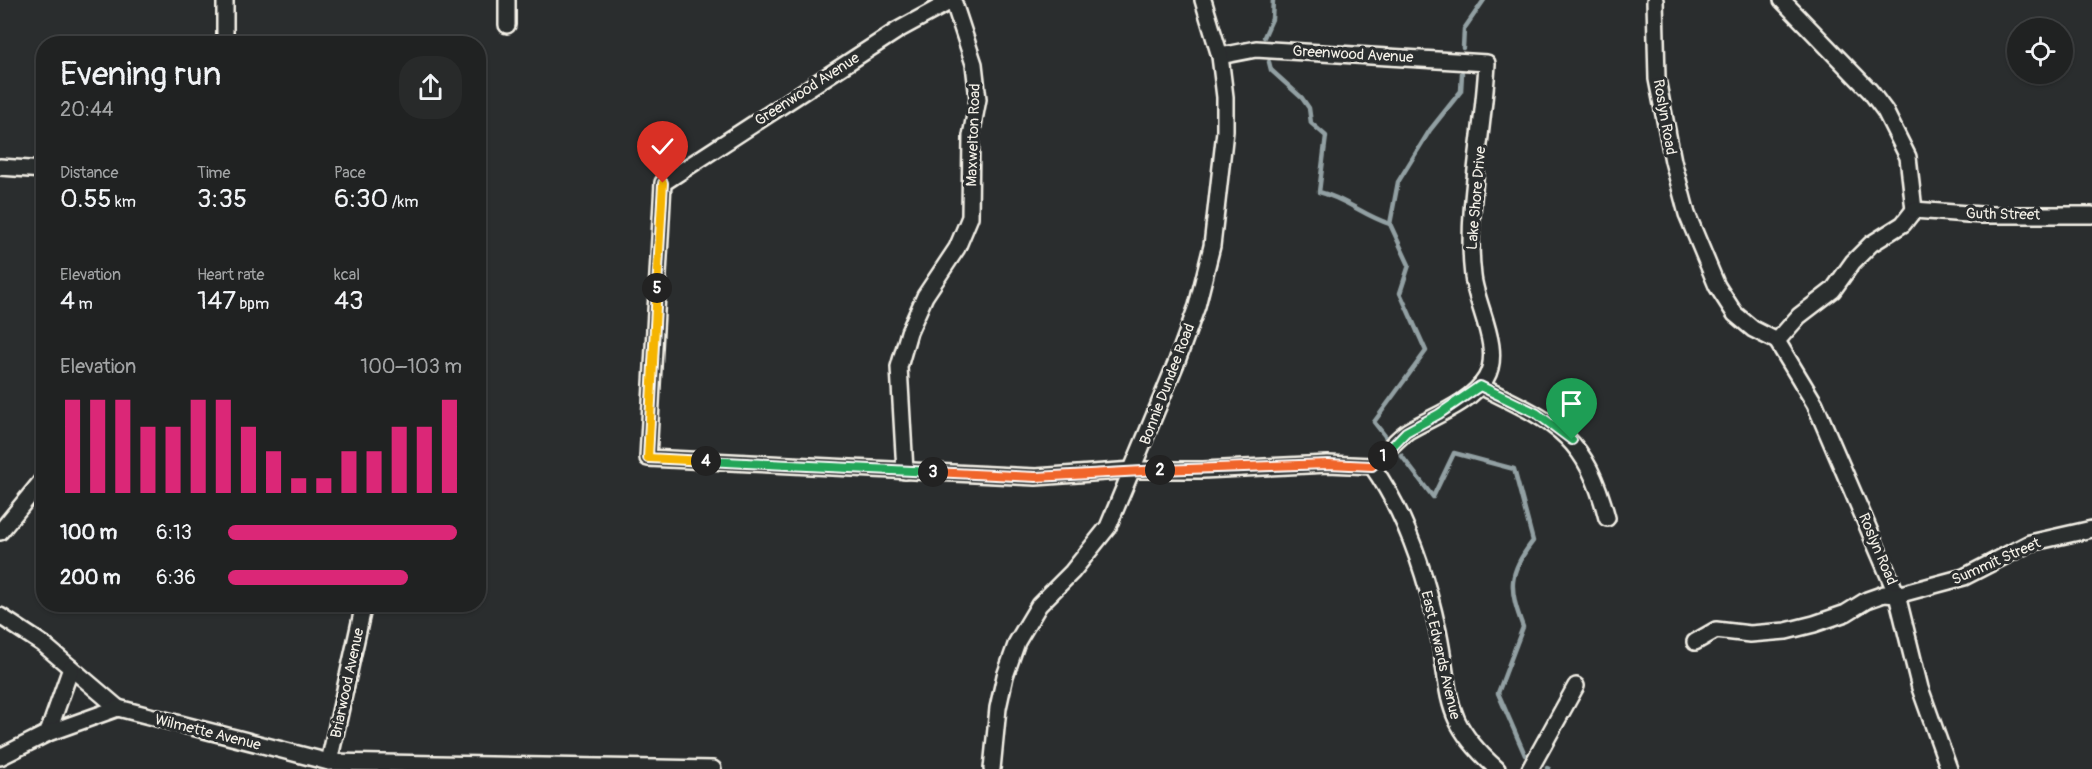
<!DOCTYPE html>
<meta charset="utf-8">
<style>
:root{--surface:#202222;--page:#282a2a;--text:#f1f3f6;--muted:#a2a4a5;--line:#3d3f40;--accent:#db2777}
body{margin:0;font-family:Pangolin,sans-serif;background:var(--page);color:var(--text);height:100vh;display:flex;flex-direction:column;font-size:22px;white-space:nowrap}
*{box-sizing:border-box;margin:0}
p{font-size:20px;color:var(--muted)}
.icon{flex:none;width:33px;height:33px;fill:none;stroke:currentColor;stroke-width:2;stroke-linecap:round;stroke-linejoin:round}
.map{position:relative;flex:1;overflow:hidden}
.sheet{position:absolute;left:36px;top:36px;width:450px;height:576px;display:flex;flex-direction:column;background:var(--surface);border-radius:24px;box-shadow:0 2px 4px #0004,0 0 0 2px var(--line)}
.sheet>*{flex:none}
.fabs{position:absolute;left:2007px;top:18px;display:grid;gap:12px}
.fabs a{display:grid;place-items:center;width:66px;height:66px;border-radius:50%;background:var(--surface);box-shadow:0 2px 4px #0004,0 0 0 2px var(--line);font-size:30px}
.pin{position:absolute;display:grid;place-items:center;width:51px;height:51px;color:#fff;margin:-62px -26px;border-radius:50% 50% 50% 0;rotate:-45deg;box-shadow:0 0 6px #0007}
.pin .icon{rotate:45deg}
.km{position:absolute;width:30px;height:30px;margin:-15px;border-radius:50%;background:#222;color:#fff;font-size:16px;line-height:30px;text-align:center}
.round{display:grid;place-items:center;flex:none;width:63px;height:63px;border-radius:24px;background:var(--page)}
.head{display:flex;align-items:center;justify-content:space-between;height:102px;padding:0 24px}
h1{font-size:33px;font-weight:600;line-height:45px}
.stats{display:grid;grid-template-columns:repeat(3,1fr);gap:9px;height:102px;padding:6px 24px}
.stats div{display:grid;align-content:center}
.stats b{font-size:26px;font-weight:600}
.stats small{font-size:16px;font-weight:400}
.stats p{font-size:16px}
.chart{height:168px;padding:12px 24px}
.chart p{display:flex;justify-content:space-between}
.chart svg{width:100%;height:108px;margin-top:6px;stroke:var(--accent);stroke-width:6}
ul{padding:0 24px;list-style:none;font-size:20px}
li{display:grid;grid-template-columns:96px 72px 1fr;align-items:center;height:45px}
li i{height:15px;border-radius:8px;background:var(--accent)}
.map>svg:first-child{display:block}
</style>
<div class="map">
<svg width="2092" height="769" viewBox="0 0 2092 769">
<rect width="100%" height="100%" fill="#2a2d2e"/>
<filter id="ink" filterUnits="userSpaceOnUse"><feTurbulence type="fractalNoise" baseFrequency=".0167" numOctaves="2"/><feDisplacementMap in="SourceGraphic" scale="12" xChannelSelector="R" yChannelSelector="G"/><feConvolveMatrix kernelMatrix="1 2 1 2 8 2 1 2 1" color-interpolation-filters="sRGB"/></filter>
<g filter="url(#ink)">
<g fill="none" stroke-linecap="round" stroke-linejoin="round">
<g stroke="#92a0a3" stroke-width="4.5">
<path d="M 1264,37 L 1272,19 L 1273,0"/>
<path d="M 1463,48 L 1464,29 L 1484,0"/>
<path d="M 1269,62 L 1271,70 L 1302,98 L 1309,108 L 1311,123 L 1326,136 L 1319,192 C 1345,198 1364,216 1390,224"/>
<path d="M 1385,436 L 1374,422 L 1426,351 L 1400,293 L 1409,265 L 1390,224 L 1398,182 L 1430,130 L 1461,91 L 1462,73"/>
<path d="M 1401,455 L 1433,497 L 1454,453 L 1514,469 L 1533,541 C 1507,574 1509,589 1523,627 L 1498,693 L 1525,755"/>
<path d="M 1547,768 L 1549,769"/>
</g>
<defs>
<g id="minor">
<path d="M 225,0 L 225,44"/>
<path d="M 507,0 L 507,25"/>
<path d="M 953,0 L 898,30 L 663,183 L 648,458 L 1036,477 L 1133,470 L 1203,470 L 1328,464 L 1372,466"/>
<path d="M 1655,0 L 1657,79 L 1673,161 L 1687,214 L 1717,286 L 1735,314 L 1753,329 L 1777,341"/>
<path d="M 1782,0 L 1870,91 L 1885,111 L 1908,157 L 1914,210"/>
<path d="M 1220,56 L 1256,49 L 1487,63 C 1484,131 1465,211 1473,276 C 1476,306 1503,349 1486,378 C 1470,404 1433,416 1408,431 C 1395,440 1383,455 1372,466"/>
<path d="M 0,167 L 44,170"/>
<path d="M 1914,210 L 1903,224 L 1871,244 L 1853,262 L 1833,290 L 1799,316 L 1777,341 L 1815,404 L 1897,595 L 1920,688 L 1949,769"/>
<path d="M 1914,210 L 1981,215 L 2092,215"/>
<path d="M 1480,386 C 1553,422 1585,433 1607,518"/>
<path d="M 1372,466 C 1405,512 1426,576 1438,631 C 1452,698 1441,719 1497,769"/>
<path d="M 905,471 L 899,367 L 909,332 L 925,296 L 957,248 L 970,217 L 971,136 L 978,99 L 974,64 L 953,0"/>
<path d="M 0,532 L 44,478"/>
<path d="M 0,616 L 43,644 L 118,708"/>
<path d="M 1695,642 L 1716,630 L 1750,634 L 1786,631 L 1814,624 L 1846,613 L 1867,600 L 1884,594 L 1897,595 L 1964,577 L 2030,543 L 2092,529"/>
<path d="M 48,733 L 71,668"/>
<path d="M 0,757 L 48,733 L 118,708 L 329,762 L 713,769"/>
<path d="M 329,762 L 364,604"/>
<path d="M 992,769 L 998,708 L 1005,676 L 1017,642 L 1039,605 L 1072,572 L 1108,527 L 1177,361 L 1197,306 L 1212,246 L 1225,131 L 1225,97 L 1220,56 L 1203,0"/>
<path d="M 1530,769 L 1576,686"/>
</g>
</defs>
<use href="#minor" stroke="#f4f1e8" stroke-width="20"/>
<use href="#minor" stroke="#2a2d2e" stroke-width="15"/>
</g>
</g>
<g fill="none" stroke-linecap="round" stroke-linejoin="round" filter="url(#ink)">
<defs>
<path id="split-1" d="M 1383,456 L 1406,432 L 1439,414 L 1480,386 L 1536,413 L 1572,440"/>
<path id="split-2" d="M 1160,470 L 1328,464 L 1372,466 L 1383,456"/>
<path id="split-3" d="M 933,472 L 1036,477 L 1160,470"/>
<path id="split-4" d="M 706,461 L 933,472"/>
<path id="split-5" d="M 657,288 L 648,458 L 706,461"/>
<path id="split-6" d="M 657,288 L 663,183"/>
</defs>
<use href="#split-1" stroke="#fff" stroke-width="12"/>
<use href="#split-2" stroke="#fff" stroke-width="12"/>
<use href="#split-3" stroke="#fff" stroke-width="12"/>
<use href="#split-4" stroke="#fff" stroke-width="12"/>
<use href="#split-5" stroke="#fff" stroke-width="12"/>
<use href="#split-6" stroke="#fff" stroke-width="12"/>
<use href="#split-1" stroke="#22a559" stroke-width="8"/>
<use href="#split-2" stroke="#f0652b" stroke-width="8"/>
<use href="#split-3" stroke="#f0652b" stroke-width="8"/>
<use href="#split-4" stroke="#22a559" stroke-width="8"/>
<use href="#split-5" stroke="#f5b400" stroke-width="8"/>
<use href="#split-6" stroke="#f5b400" stroke-width="8"/>
</g>
<g text-anchor="middle" stroke-width="6" stroke-linejoin="round" paint-order="stroke">
<g font-size="15" fill="#f4f1e8" stroke="#2a2d2e">
<text transform="translate(1353 54) rotate(3)" y="5">Greenwood Avenue</text>
<text transform="translate(807 89) rotate(-33)" y="5">Greenwood Avenue</text>
<text transform="translate(1665 117) rotate(80)" y="5">Roslyn Road</text>
<text transform="translate(973 135) rotate(-88)" y="5">Maxwelton Road</text>
<text transform="translate(1476 198) rotate(-85)" y="5">Lake Shore Drive</text>
<text transform="translate(2003 214) rotate(1)" y="5">Guth Street</text>
<text transform="translate(1167 384) rotate(-69)" y="5">Bonnie Dundee Road</text>
<text transform="translate(1878 549) rotate(67)" y="5">Roslyn Road</text>
<text transform="translate(1996 561) rotate(-24)" y="5">Summit Street</text>
<text transform="translate(1441 655) rotate(77)" y="5">East Edwards Avenue</text>
<text transform="translate(347 683) rotate(-78)" y="5">Briarwood Avenue</text>
<text transform="translate(208 732) rotate(14)" y="5">Wilmette Avenue</text>
</g>
</g>
</svg>
<div class="fabs">
<a><svg class="icon" aria-label="locate" viewBox="0 0 24 24"><circle cx="12" cy="12" r="6"/><path d="M12 2v4M12 18v4M2 12h4M18 12h4"/></svg></a>
</div>
<div class="pin" style="left:1572px;top:440px;background:#1e9e55"><svg class="icon" aria-label="arrive" viewBox="0 0 24 24"><path d="M6 21V4h12l-3 4 3 4H6"/></svg></div>
<div class="pin" style="left:663px;top:183px;background:#d93025"><svg class="icon" aria-label="check" viewBox="0 0 24 24"><path d="M5 12l5 5 9-10"/></svg></div>
<b class="km" style="left:1383px;top:456px">1</b>
<b class="km" style="left:1160px;top:470px">2</b>
<b class="km" style="left:933px;top:472px">3</b>
<b class="km" style="left:706px;top:461px">4</b>
<b class="km" style="left:657px;top:288px">5</b>
<section class="sheet">
<div class="head"><div><h1>Evening run</h1><p>20:44</p></div><a class="round"><svg class="icon" aria-label="share" viewBox="0 0 24 24"><path d="M12 15V3M7 8l5-5 5 5M5 13v7h14v-7"/></svg></a></div>
<div class="stats">
<div><p>Distance</p><b>0.55<small> km</small></b></div>
<div><p>Time</p><b>3:35</b></div>
<div><p>Pace</p><b>6:30<small> /km</small></b></div>
</div>
<div class="stats">
<div><p>Elevation</p><b>4<small> m</small></b></div>
<div><p>Heart rate</p><b>147<small> bpm</small></b></div>
<div><p>kcal</p><b>43</b></div>
</div>
<div class="chart"><p><span>Elevation</span>100–103 m</p>
<svg viewBox="0 0 160 44" preserveAspectRatio="none"><path d="M5 44V6M15 44V6M25 44V6M35 44V17M45 44V17M55 44V6M65 44V6M75 44V17M85 44V27M95 44V38M105 44V38M115 44V27M125 44V27M135 44V17M145 44V17M155 44V6"/></svg>
</div>
<ul>
<li><b>100 m</b>6:13<i style="width:98%"></i></li>
<li><b>200 m</b>6:36<i style="width:77%"></i></li>
</ul>
</section>
</div>
